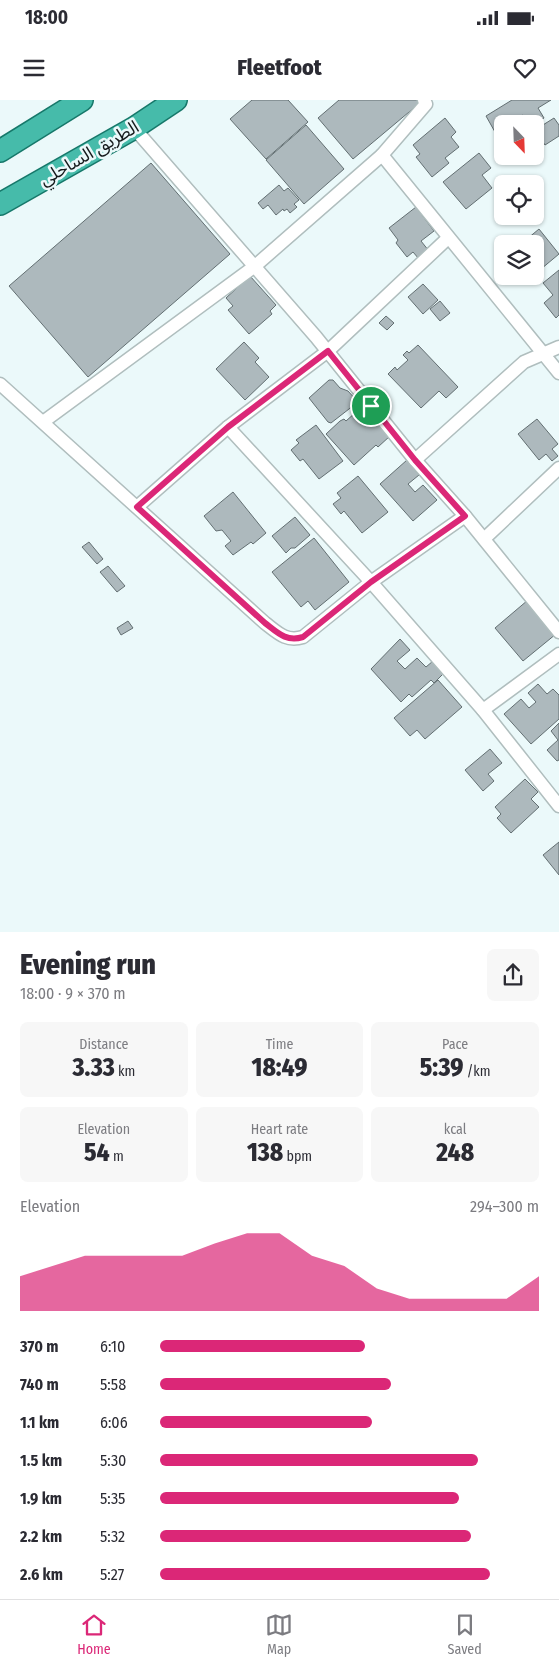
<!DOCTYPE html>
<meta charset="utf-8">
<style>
:root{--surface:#fff;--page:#f7f7f7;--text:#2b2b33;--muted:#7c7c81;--line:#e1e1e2;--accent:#db2777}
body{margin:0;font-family:"Fira Sans Condensed","Noto Sans Arabic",sans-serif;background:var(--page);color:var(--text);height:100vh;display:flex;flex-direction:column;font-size:19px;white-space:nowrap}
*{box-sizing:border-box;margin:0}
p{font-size:16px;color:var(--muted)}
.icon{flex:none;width:28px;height:28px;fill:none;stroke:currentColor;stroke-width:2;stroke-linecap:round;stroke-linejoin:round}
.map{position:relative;height:832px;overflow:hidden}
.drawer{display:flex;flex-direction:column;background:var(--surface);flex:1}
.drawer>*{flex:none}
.needle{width:32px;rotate:157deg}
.fabs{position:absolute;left:494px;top:15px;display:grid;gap:10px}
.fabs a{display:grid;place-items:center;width:50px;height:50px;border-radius:8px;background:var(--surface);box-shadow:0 1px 4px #0004;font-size:25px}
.pin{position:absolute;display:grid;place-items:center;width:42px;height:42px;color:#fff;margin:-21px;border:2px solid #fff;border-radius:50%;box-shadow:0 1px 5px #0007}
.round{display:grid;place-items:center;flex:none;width:52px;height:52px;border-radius:8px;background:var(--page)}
.summary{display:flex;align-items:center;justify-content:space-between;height:85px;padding:0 20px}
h1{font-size:28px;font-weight:800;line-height:38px}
.figures{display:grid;grid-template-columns:repeat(3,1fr);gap:8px;height:85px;padding:5px 20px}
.figures div{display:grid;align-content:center;border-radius:8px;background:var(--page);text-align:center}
.figures b{font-size:25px;font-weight:800}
.figures small{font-size:14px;font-weight:400}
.figures p{font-size:14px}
.chart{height:140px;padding:10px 20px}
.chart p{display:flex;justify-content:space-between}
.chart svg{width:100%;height:90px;margin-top:5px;fill:var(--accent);opacity:.7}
ul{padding:0 20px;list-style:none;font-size:16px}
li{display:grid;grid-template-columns:80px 60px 1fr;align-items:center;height:38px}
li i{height:12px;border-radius:6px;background:var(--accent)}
.status{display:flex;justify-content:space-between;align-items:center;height:35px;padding:0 25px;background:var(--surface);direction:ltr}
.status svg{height:14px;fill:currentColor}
header{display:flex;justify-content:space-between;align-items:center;height:65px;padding:0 20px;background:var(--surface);font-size:22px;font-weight:800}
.tabs{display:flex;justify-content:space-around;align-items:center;height:70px;border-top:1px solid var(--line);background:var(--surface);font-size:14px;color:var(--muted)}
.tabs a{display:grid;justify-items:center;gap:2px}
.tabs .active{color:var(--accent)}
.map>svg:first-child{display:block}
</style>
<div class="status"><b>18:00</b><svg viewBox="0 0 49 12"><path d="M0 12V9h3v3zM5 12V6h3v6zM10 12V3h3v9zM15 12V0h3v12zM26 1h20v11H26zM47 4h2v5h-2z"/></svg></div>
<header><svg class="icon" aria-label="menu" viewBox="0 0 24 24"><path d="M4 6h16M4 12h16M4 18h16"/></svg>Fleetfoot<svg class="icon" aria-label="heart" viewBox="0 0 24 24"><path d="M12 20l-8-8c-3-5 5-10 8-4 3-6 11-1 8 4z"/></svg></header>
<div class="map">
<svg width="559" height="832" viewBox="0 0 559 832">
<rect width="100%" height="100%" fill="#ebf9fa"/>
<g fill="#adb9bd" stroke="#636f72">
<path d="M 252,0 L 288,0 L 308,22 L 266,59 L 230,19 Z"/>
<path d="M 339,0 L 419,0 L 421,2 L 353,59 L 318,18 Z"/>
<path d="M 512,0 L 551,0 L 538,8 L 544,18 L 536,23 L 534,19 L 528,23 L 523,15 L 508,24 L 502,24 L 502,27 L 495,32 L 486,16 Z"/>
<path d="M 445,18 L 456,32 L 451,37 L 459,47 L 445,58 L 449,63 L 432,77 L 416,57 L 420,54 L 413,45 Z"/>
<path d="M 554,18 L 559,25 L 559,36 L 545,45 L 535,30 Z"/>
<path d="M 306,25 L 344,69 L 304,104 L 266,60 Z"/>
<path d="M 479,53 L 491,68 L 482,75 L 492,88 L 466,109 L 443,82 Z"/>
<path d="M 151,63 L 230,154 L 88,277 L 9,186 Z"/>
<path d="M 279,85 L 284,91 L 288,88 L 299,100 L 294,104 L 297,107 L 290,113 L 287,109 L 284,111 L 283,109 L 276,115 L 268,105 L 263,109 L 258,103 Z"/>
<path d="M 416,107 L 434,131 L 421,141 L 429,151 L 419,159 L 413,152 L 407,157 L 396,143 L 398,140 L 389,128 Z"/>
<path d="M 539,129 L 559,154 L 535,174 L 535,144 L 521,144 Z"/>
<path d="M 559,170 L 559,215 L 556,218 L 544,203 L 553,195 L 543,183 Z"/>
<path d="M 250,176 L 276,205 L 270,211 L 272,214 L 249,234 L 228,210 L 233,206 L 226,198 Z"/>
<path d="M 423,184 L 438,200 L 423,214 L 408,197 Z"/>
<path d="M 440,201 L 450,213 L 440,221 L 430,209 Z"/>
<path d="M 386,216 L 394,223 L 387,230 L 379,223 Z"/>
<path d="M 244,242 L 259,258 L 255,262 L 269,277 L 245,300 L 216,269 Z"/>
<path d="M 418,245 L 458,287 L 446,298 L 439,291 L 421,308 L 388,274 L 395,267 L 397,270 L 408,260 L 403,255 L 407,251 L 409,253 Z"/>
<path d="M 329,280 L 333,280 L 340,288 L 348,291 L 358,302 L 331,323 L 328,322 L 309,298 Z"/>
<path d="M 365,304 L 390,336 L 378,347 L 376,345 L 354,365 L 326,334 L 340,321 L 344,319 L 346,321 Z"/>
<path d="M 537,319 L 558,344 L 552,349 L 558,356 L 552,361 L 546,354 L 539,360 L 518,334 Z"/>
<path d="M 316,325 L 343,361 L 319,379 L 303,359 L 300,361 L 291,350 L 299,343 L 296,340 Z"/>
<path d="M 407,360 L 419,375 L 408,384 L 415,392 L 423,385 L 437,400 L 413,421 L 380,384 Z"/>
<path d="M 358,376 L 388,412 L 362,433 L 344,411 L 341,414 L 333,404 L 341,398 L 337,393 Z"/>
<path d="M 233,392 L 266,433 L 253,444 L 251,442 L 233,455 L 225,446 L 231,441 L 222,430 L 216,431 L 204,416 Z"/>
<path d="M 295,417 L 310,435 L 295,448 L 291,448 L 286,453 L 272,436 Z"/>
<path d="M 314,438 L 349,482 L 315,510 L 308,501 L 301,507 L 272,472 Z"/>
<path d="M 89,442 L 103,459 L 97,464 L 82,447 Z"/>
<path d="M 108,466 L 125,486 L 117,492 L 100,472 Z"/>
<path d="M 528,500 L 556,534 L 523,561 L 495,528 Z"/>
<path d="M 128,521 L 133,528 L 121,535 L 117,528 Z"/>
<path d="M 400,539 L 410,550 L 397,561 L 405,569 L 417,558 L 426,567 L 433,561 L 444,573 L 434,583 L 431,580 L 412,597 L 409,594 L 401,602 L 371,569 Z"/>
<path d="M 438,580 L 462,607 L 425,639 L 417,630 L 410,636 L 394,618 Z"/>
<path d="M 538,584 L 547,594 L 553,589 L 559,595 L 559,619 L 531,644 L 504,614 L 521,599 L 529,608 L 536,602 L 528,593 Z"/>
<path d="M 559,623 L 559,660 L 557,661 L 547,650 L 558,640 L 551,631 Z"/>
<path d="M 490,649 L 502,663 L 488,674 L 494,681 L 483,691 L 465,670 Z"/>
<path d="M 525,679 L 538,692 L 531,699 L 539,707 L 511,733 L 497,718 L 501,714 L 495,707 Z"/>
<path d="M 559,742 L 559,775 L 543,755 Z"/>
</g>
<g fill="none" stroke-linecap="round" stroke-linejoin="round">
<defs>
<g id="minor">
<path d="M 134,28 L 316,237 L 415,360 L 465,416 L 559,532"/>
<path d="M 382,55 L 426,4 L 424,0"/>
<path d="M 0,284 L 265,523 C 278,533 286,542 303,537 L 371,482 L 465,416"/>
<path d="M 43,322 L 255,166 L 382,55 L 559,273"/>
<path d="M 228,327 L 371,482 L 483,610 L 559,706"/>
<path d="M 415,360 L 524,262 L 559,247"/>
<path d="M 137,407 L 228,327 L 328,251 L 448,138"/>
<path d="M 484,439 L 559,368"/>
<path d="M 483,610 L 559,554"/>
</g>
<g id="trunk">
<path d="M 0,51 L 82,0"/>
<path d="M 0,104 L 134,28 L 176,0"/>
</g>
</defs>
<use href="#minor" stroke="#b0bebe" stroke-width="15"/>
<use href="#trunk" stroke="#16786a" stroke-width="24"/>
<use href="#minor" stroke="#fff" stroke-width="12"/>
<use href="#trunk" stroke="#46bbaa" stroke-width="21"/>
</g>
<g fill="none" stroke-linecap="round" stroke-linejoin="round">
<defs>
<path id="route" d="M 328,251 L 415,360 L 465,416 L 371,482 L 303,537 C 286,542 278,533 265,523 L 137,407 L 228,327 Z"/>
</defs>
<use href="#route" stroke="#fff" stroke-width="10"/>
<use href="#route" stroke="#db2777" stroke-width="6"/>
</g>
<g text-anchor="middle" stroke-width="5" stroke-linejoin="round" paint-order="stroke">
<g font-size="18" fill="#151a1b" stroke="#ebf9fa">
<text transform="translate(89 53) rotate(-30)" y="6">الطريق الساحلي</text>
</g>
</g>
</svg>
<div class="fabs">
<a><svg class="needle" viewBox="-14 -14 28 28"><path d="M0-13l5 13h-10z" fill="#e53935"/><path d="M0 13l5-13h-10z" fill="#7c7c81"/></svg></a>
<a><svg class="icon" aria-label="locate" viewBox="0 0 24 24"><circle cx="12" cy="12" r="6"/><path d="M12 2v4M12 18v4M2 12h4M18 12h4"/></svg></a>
<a><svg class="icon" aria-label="layers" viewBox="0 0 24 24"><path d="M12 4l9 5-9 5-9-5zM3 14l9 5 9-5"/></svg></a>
</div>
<div class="pin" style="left:371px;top:306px;background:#1e9e55"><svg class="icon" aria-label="arrive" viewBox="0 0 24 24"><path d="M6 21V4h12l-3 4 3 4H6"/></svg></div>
</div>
<section class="drawer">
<div class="summary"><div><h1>Evening run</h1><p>18:00 · 9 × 370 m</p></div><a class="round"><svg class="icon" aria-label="share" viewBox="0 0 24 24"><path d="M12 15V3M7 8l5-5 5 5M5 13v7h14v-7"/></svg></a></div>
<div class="figures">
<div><p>Distance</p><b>3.33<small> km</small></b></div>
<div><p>Time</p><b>18:49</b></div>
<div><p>Pace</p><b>5:39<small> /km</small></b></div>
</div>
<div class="figures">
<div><p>Elevation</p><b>54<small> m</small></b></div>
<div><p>Heart rate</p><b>138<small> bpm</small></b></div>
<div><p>kcal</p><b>248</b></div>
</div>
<div class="chart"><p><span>Elevation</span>294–300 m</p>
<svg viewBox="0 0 160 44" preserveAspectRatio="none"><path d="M0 44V27L10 22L20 17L30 17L40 17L50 17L60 11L70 6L80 6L90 17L100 22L110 33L120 38L130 38L140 38L150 38L160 27V44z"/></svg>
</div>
<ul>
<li><b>370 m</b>6:10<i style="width:54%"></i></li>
<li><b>740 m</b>5:58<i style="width:61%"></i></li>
<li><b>1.1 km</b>6:06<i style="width:56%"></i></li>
<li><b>1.5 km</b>5:30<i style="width:84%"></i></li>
<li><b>1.9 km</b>5:35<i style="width:79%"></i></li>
<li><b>2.2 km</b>5:32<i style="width:82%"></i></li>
<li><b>2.6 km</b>5:27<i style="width:87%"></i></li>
</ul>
</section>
<nav class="tabs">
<a class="active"><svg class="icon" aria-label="home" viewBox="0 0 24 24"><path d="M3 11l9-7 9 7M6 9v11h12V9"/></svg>Home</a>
<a><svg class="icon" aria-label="map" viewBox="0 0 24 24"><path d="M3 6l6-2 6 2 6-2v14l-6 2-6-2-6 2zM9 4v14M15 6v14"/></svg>Map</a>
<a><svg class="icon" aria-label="saved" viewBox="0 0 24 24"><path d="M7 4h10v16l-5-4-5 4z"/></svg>Saved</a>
</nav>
